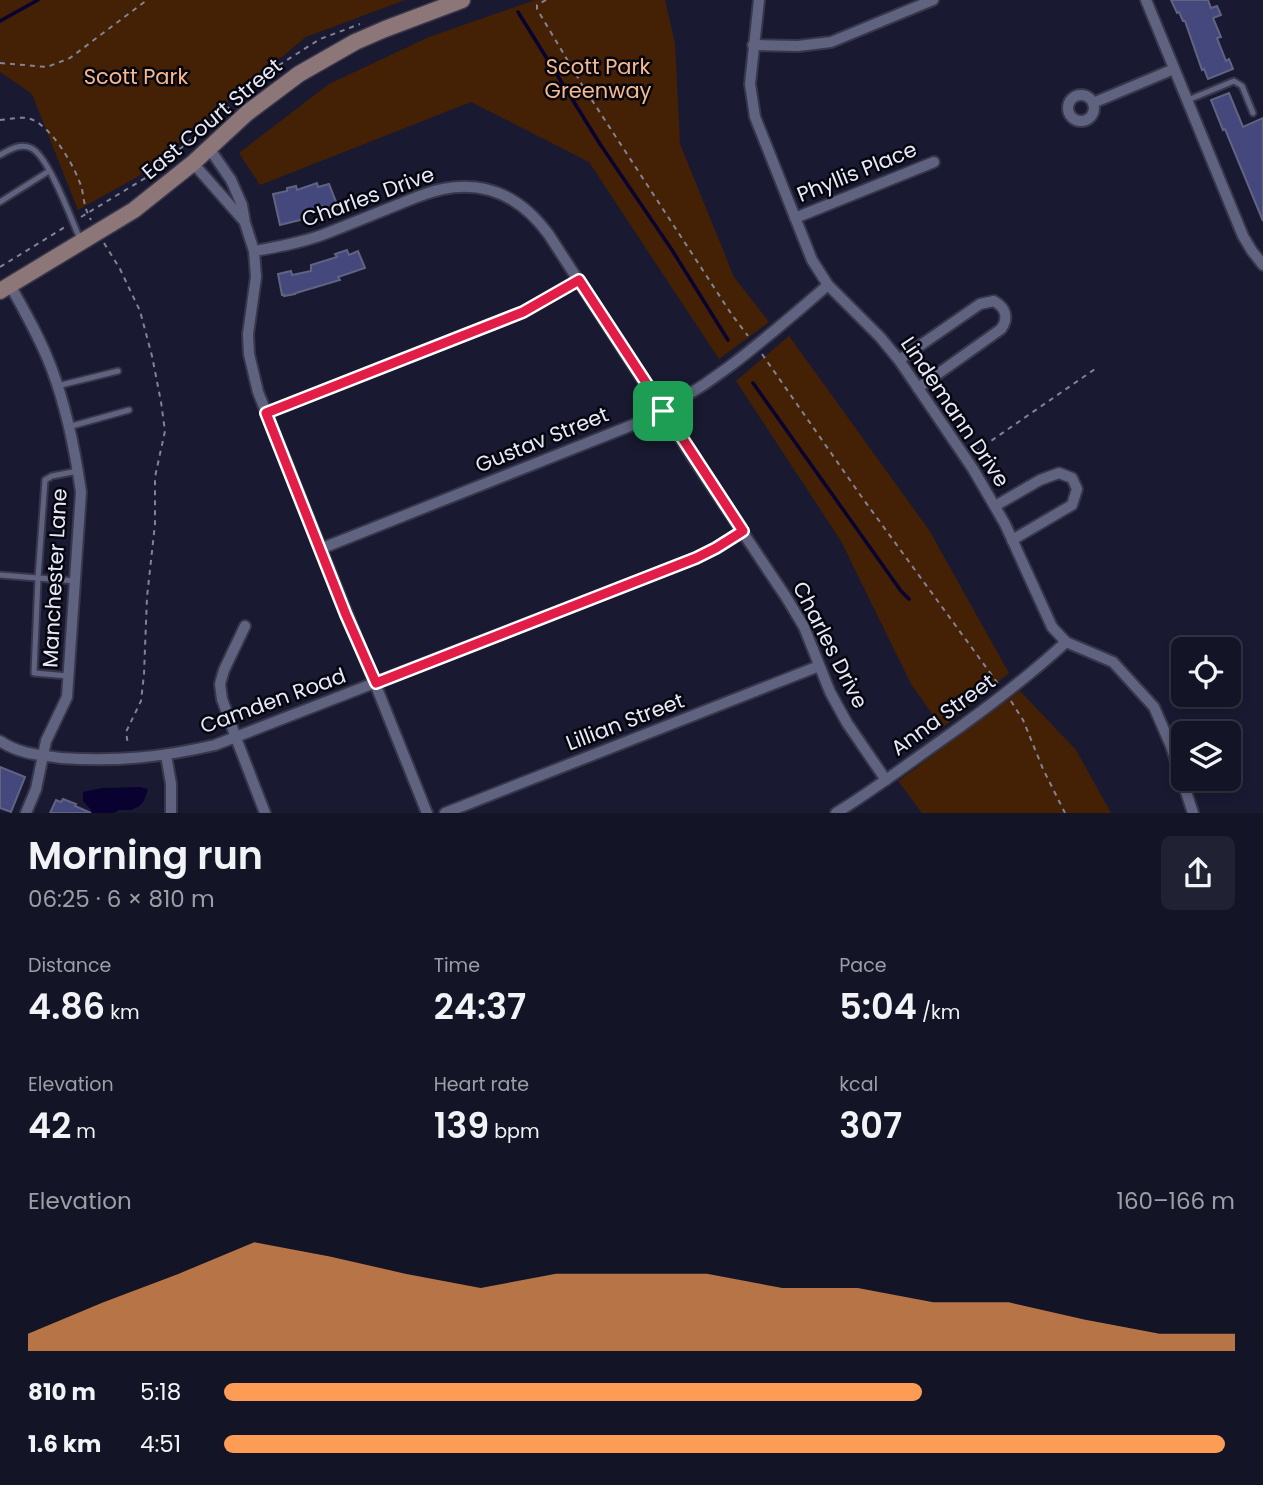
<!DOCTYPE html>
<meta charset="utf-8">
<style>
:root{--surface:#131425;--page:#202132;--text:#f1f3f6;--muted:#9d9ea7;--line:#323342;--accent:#fd9d55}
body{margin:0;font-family:Poppins,sans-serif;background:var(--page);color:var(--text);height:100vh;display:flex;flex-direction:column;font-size:26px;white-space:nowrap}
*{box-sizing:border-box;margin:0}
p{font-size:23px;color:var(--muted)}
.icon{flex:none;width:38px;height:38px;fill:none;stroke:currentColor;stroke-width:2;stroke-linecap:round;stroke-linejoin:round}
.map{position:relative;height:813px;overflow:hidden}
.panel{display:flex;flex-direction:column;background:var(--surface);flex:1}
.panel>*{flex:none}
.controls{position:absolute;left:1171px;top:637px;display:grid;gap:14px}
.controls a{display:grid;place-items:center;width:70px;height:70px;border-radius:10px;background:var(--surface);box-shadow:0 4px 10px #0003,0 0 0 2px var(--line);font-size:35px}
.pin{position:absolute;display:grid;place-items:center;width:60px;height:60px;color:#fff;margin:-30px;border-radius:14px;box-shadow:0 4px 10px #0006}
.round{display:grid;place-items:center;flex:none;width:74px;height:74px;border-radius:10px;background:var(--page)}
.head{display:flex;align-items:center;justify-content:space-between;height:119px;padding:0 28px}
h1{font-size:38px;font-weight:600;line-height:52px}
.stats{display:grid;grid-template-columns:repeat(3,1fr);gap:10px;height:119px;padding:7px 28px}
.stats div{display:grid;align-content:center}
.stats b{font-size:35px;font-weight:600}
.stats small{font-size:19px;font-weight:400}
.stats p{font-size:19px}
.chart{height:196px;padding:14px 28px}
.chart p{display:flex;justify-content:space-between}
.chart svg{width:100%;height:126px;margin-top:7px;fill:var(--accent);opacity:.7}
ul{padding:0 28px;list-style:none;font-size:23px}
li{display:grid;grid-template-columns:112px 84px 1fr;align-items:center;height:52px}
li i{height:18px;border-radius:9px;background:var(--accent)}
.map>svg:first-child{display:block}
</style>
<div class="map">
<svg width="1263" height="813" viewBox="0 0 1263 813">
<rect width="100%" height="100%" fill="#191a31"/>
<g fill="#442104">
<path d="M 0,0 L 405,0 L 306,37 L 137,177 L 78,210 L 32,94 L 0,72 Z"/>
<path d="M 535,0 L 665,0 L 675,43 L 680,144 L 734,277 L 769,322 L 719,359 L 589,162 L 471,102 L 260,185 L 239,153 L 329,84 L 429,37 Z"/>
<path d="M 789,336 L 929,530 L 1009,673 L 942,728 L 911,684 L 841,541 L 736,381 Z"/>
<path d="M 1020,691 L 1076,750 L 1111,813 L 922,813 L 898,781 Z"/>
</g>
<path fill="#090230" d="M 140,787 L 148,789 L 144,801 L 138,807 L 131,810 L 119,810 L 114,813 L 90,813 L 91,810 L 83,801 L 83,792 L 102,788 Z"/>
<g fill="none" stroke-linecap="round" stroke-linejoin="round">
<g stroke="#090230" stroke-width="3.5">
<path d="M 518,12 L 600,144 L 672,250 L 728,340"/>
<path d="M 0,21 L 38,0"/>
<path d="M 753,383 L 901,591 L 909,599"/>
</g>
</g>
<g fill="#45487d" stroke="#616480" stroke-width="2">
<path d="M 1171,0 L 1208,0 L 1211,8 L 1217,6 L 1221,15 L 1213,18 L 1221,37 L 1217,38 L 1226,61 L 1229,59 L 1233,69 L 1208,79 L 1204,69 L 1202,70 L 1185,21 L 1183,21 L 1179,12 L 1177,13 Z"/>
<path d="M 1229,93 L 1243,127 L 1263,118 L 1263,221 L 1225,129 L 1223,130 L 1211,100 Z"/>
<path d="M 317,183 L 318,187 L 329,184 L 338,207 L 326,211 L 323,206 L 303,214 L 304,219 L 280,225 L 273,194 L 287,191 L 287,188 L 296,186 L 297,190 Z"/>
<path d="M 347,250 L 349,255 L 358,251 L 365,268 L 338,277 L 340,280 L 296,293 L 295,294 L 284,296 L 284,295 L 282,295 L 278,274 L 291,271 L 292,275 L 311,271 L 311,265 L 337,257 L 335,254 Z"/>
<path d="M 0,767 L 25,777 L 11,812 L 0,808 Z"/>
<path d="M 63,799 L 76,804 L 75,806 L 91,813 L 50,813 L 56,800 L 61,802 Z"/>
</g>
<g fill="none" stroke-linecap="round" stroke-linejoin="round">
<defs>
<g id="lane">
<path d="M 1188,100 L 1234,81 L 1242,86 L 1253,113"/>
<path d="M 0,155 C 9,150 20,143 31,148 C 48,155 72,221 80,239"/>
<path d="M 0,202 L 49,171"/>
<path d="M 57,386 L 118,371"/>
<path d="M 68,427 L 129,410"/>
<path d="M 0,575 L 76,581"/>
<path d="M 69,676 L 34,673 L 38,578 L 45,480 L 52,476 L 78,471"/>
</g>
<g id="street">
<path d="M 759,0 L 750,84 L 755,117 L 812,260 L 828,285 L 880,337 L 899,360 L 973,469 L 1005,524 L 1052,627 L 1066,642 L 1113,662 L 1154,707 L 1171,746 L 1193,813"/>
<path d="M 1146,0 L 1243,236 L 1252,251 L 1263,265"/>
<path d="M 753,45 L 798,46 L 831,42 L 933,0"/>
<circle cx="1081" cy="108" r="13"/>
<path d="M 1093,103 L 1174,69"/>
<path d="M 209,148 L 231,180 L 242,205 L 245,223 L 254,251 L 256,277 L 248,334 L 249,354 L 258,392 L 427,813"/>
<path d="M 193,163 L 244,221"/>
<path d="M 795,218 L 934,162"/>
<path d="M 254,251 C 277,247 300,243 322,235 C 348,225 372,215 397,205 C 412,199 427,192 443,189 C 488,180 523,199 549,235 L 699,467 L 786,597 L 804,627 L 830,692 L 847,723 L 886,780"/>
<path d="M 10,285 C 25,312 40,338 51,367 C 66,406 75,450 81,492 L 67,697 L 46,741 L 36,789 L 26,813"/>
<path d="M 899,360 L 980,304 L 994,301 C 1006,308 1009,318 1001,329 L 918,388"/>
<path d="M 266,413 L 523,312 L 579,280"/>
<path d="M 995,506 L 1040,480 L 1059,473 L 1072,478 L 1077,489 L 1072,505 L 1012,540"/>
<path d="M 320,549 L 635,424 C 710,389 766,338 828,285"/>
<path d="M 245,626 L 224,670 L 220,684 L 222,699 L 236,738 L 265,813"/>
<path d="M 0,741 C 19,754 40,755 62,758 C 116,762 163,757 215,745 L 696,558 L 716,548 L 742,531"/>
<path d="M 166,755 L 171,784 L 171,813"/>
<path d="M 445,813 L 819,666"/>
<path d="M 836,813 C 872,791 905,766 939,742 C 983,711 1026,679 1066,642"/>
</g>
<path id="secondary" d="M 0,291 L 134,210 L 193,163 L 247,113 L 299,74 L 355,42 L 385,29 L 462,0"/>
</defs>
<use href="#lane" stroke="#37364a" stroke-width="9"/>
<use href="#street" stroke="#37364a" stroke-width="14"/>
<use href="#secondary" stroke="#37364a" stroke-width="19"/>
<g stroke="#828397" stroke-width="2" stroke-dasharray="5 5" stroke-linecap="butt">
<path d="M 546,0 L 537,5 L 537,9 L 584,88 L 732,315 L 748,336"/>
<path d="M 0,63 L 47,67 L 70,58 L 147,0"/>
<path d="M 0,120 C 9,119 19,117 27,118 C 50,122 76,168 82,189 C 84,201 85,210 91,220"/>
<path d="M 81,217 L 147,177 L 276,67 L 320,39 L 360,24"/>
<path d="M 104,243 L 120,269 L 140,311 L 152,356 L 161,402 L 165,431 L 155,477 L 155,524 L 147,597 L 144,674 L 141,701 L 126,732 L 128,745"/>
<path d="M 0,267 L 65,227"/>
<path d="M 762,354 L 861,496 L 999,685"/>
<path d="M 975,452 L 1095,369"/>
<path d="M 1011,701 L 1023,720 L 1043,769 L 1065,813"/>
</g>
<use href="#lane" stroke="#60637f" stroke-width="5"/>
<use href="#street" stroke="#60637f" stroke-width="10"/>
<use href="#secondary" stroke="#8d7677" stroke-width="16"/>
</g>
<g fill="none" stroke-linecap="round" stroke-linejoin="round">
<defs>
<path id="route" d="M 579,280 L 743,531 L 716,548 L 696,558 L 376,683 L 346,615 L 266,413 L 523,312 Z"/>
</defs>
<use href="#route" stroke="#fff" stroke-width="14"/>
<use href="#route" stroke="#e11d48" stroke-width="9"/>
</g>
<g text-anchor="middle" stroke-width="5" stroke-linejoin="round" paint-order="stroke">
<g font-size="21" fill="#f8b88c" stroke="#06060f">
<text x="598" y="74">Scott Park<tspan x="598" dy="24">Greenway</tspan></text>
<text x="136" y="84">Scott Park</text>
</g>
<g font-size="21" fill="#e7e9f9" stroke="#06060f">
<text transform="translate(212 119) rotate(-40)" y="7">East Court Street</text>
<text transform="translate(857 172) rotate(-22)" y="7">Phyllis Place</text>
<text transform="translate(368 197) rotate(-20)" y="7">Charles Drive</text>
<text transform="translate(955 412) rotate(56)" y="7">Lindemann Drive</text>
<text transform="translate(542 440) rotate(-22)" y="7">Gustav Street</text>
<text transform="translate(55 578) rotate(-87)" y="7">Manchester Lane</text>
<text transform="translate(830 645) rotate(63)" y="7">Charles Drive</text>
<text transform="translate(273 701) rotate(-20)" y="7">Camden Road</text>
<text transform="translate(943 715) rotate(-36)" y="7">Anna Street</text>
<text transform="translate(625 722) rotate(-21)" y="7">Lillian Street</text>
</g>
</g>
</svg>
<div class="controls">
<a><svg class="icon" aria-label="locate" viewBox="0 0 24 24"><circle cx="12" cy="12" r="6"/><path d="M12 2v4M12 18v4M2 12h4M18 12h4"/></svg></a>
<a><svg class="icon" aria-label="layers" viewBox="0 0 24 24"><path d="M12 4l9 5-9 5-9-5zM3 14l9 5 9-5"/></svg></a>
</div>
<div class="pin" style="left:663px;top:411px;background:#1e9e55"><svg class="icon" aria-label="arrive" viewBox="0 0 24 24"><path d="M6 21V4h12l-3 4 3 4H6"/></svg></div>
</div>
<section class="panel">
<div class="head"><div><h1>Morning run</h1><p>06:25 · 6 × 810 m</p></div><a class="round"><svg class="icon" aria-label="share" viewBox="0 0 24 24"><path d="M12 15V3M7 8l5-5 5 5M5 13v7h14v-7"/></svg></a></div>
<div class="stats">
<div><p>Distance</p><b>4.86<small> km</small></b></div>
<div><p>Time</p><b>24:37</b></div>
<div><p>Pace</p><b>5:04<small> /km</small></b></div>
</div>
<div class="stats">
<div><p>Elevation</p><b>42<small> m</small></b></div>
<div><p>Heart rate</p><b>139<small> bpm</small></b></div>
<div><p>kcal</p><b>307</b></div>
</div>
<div class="chart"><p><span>Elevation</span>160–166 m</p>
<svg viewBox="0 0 160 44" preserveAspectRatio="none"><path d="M0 44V38L10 27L20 17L30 6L40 11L50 17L60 22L70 17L80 17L90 17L100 22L110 22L120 27L130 27L140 33L150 38L160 38V44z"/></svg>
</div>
<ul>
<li><b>810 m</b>5:18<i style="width:69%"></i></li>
<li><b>1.6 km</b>4:51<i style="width:99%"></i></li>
</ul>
</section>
